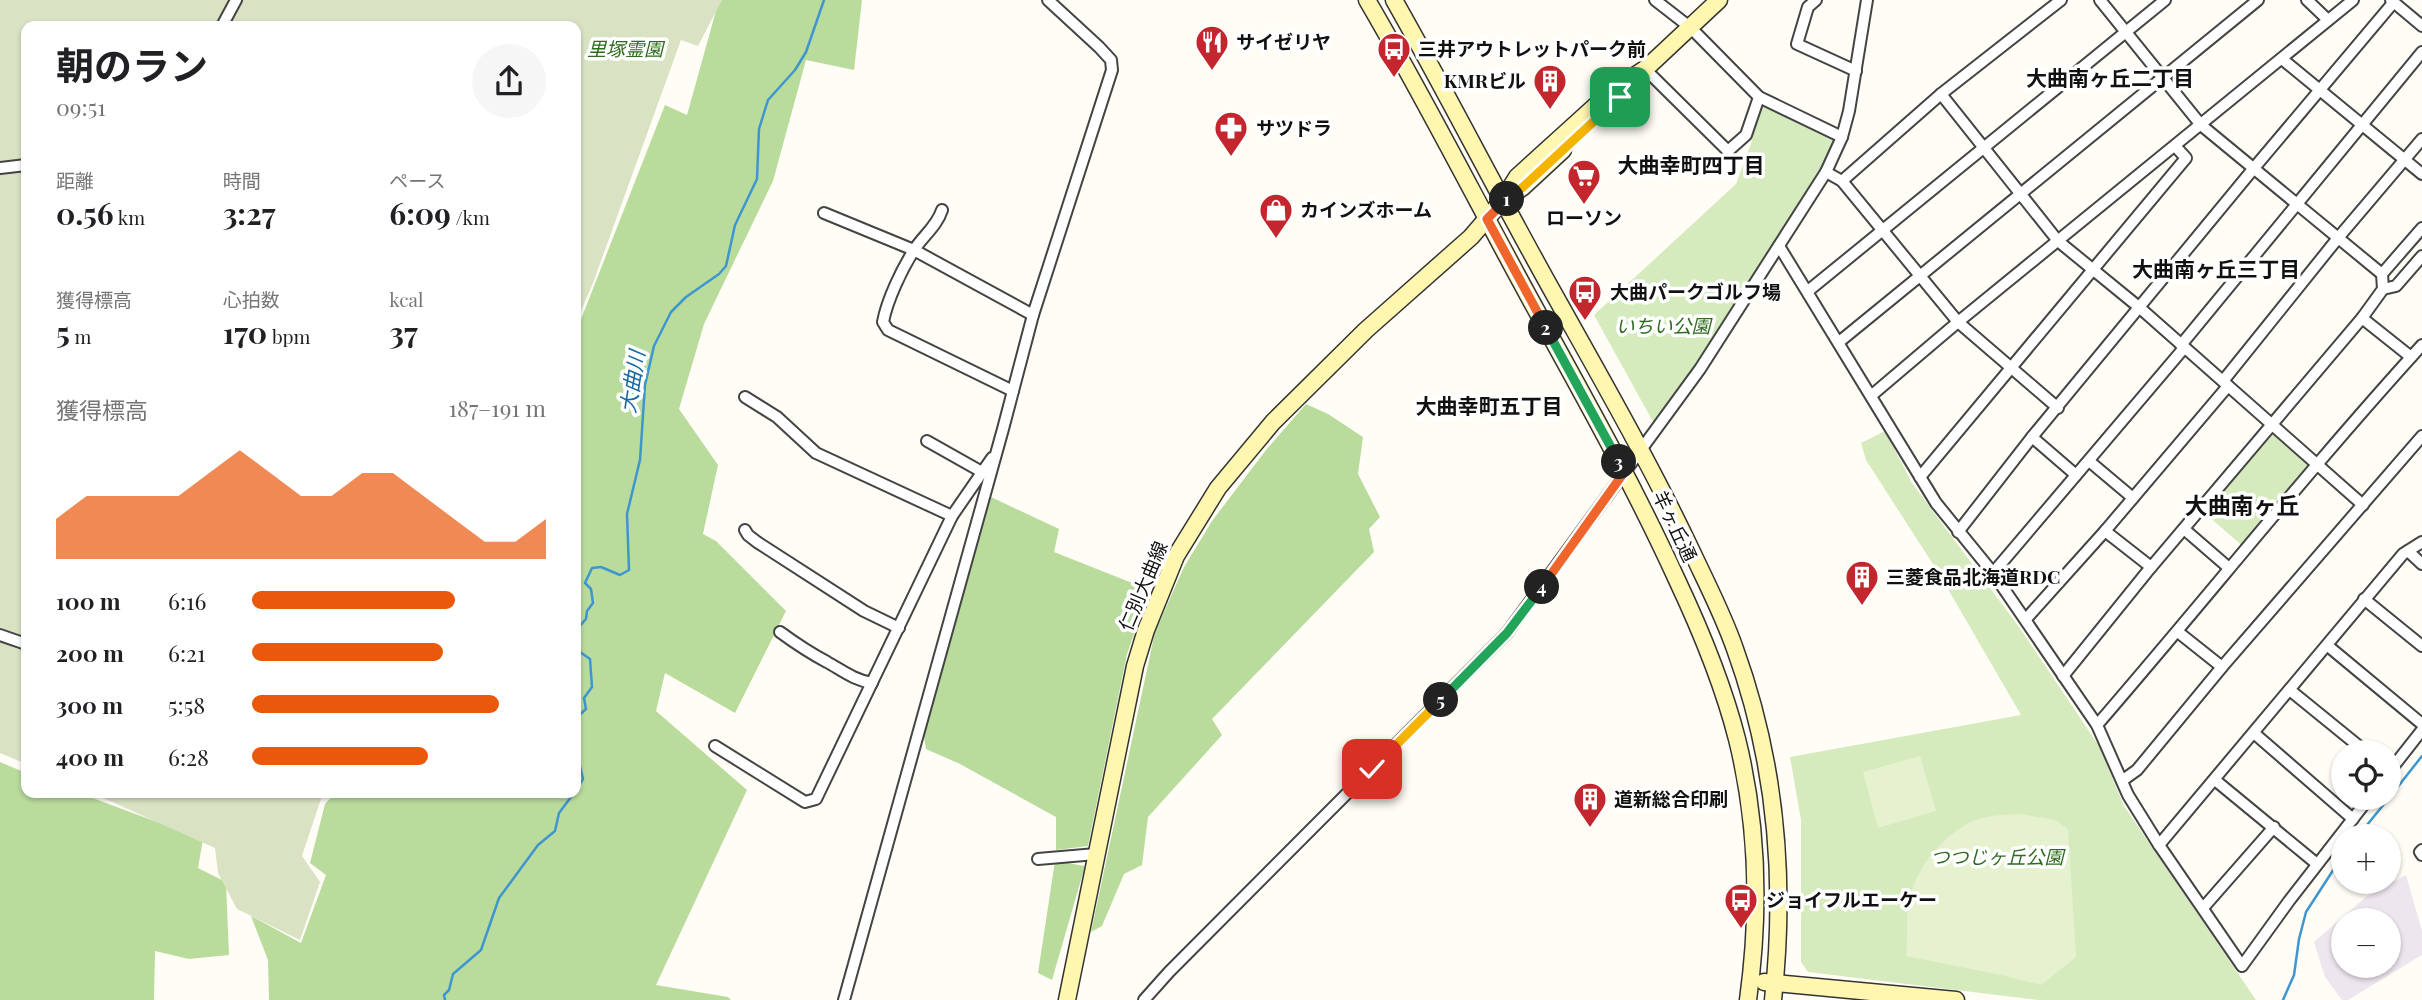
<!DOCTYPE html>
<html lang="ja">
<meta charset="utf-8">
<style>
:root{--surface:#fff;--page:#f6f6f6;--text:#202124;--muted:#757577;--accent:#ea580c}
body{margin:0;font-family:"Playfair Display","Noto Sans JP",serif;background:var(--page);color:var(--text);height:100vh;display:flex;flex-direction:column;font-size:26px;white-space:nowrap}
*{box-sizing:border-box;margin:0}
p{font-size:23px;color:var(--muted)}
.icon{flex:none;width:38px;height:38px;fill:none;stroke:currentColor;stroke-width:2;stroke-linecap:round;stroke-linejoin:round}
.map{position:relative;flex:1;overflow:hidden}
.sheet{position:absolute;left:21px;top:21px;width:560px;height:777px;display:flex;flex-direction:column;background:var(--surface);border-radius:14px;box-shadow:0 2px 5px #0004}
.sheet>*{flex:none}
.fabs{position:absolute;left:2331px;top:740px;display:grid;gap:14px}
.fabs a{display:grid;place-items:center;width:70px;height:70px;border-radius:50%;background:var(--surface);box-shadow:0 2px 5px #0004;font-size:35px}
.pin{position:absolute;display:grid;place-items:center;width:60px;height:60px;color:#fff;margin:-30px;border-radius:14px;box-shadow:0 4px 10px #0006}
.km{position:absolute;width:35px;height:35px;margin:-18px;border-radius:50%;background:#222;color:#fff;font-size:19px;line-height:35px;text-align:center}
.round{display:grid;place-items:center;flex:none;width:74px;height:74px;border-radius:37px;background:var(--page)}
.summary{display:flex;align-items:center;justify-content:space-between;height:119px;padding:0 35px}
h1{font-size:38px;font-weight:700;line-height:52px}
.metrics{display:grid;grid-template-columns:repeat(3,1fr);gap:10px;height:119px;padding:7px 35px}
.metrics div{display:grid;align-content:center}
.metrics b{font-size:30px;font-weight:700}
.metrics small{font-size:19px;font-weight:400}
.metrics p{font-size:19px}
.chart{height:196px;padding:14px 35px}
.chart p{display:flex;justify-content:space-between}
.chart svg{width:100%;height:126px;margin-top:7px;fill:var(--accent);opacity:.7}
ul{padding:0 35px;list-style:none;font-size:23px}
li{display:grid;grid-template-columns:112px 84px 1fr;align-items:center;height:52px}
li i{height:18px;border-radius:9px;background:var(--accent)}
.map>svg:first-child{display:block}
</style>
<div class="map">
<svg width="2422" height="1000" viewBox="0 0 2422 1000">
<rect width="100%" height="100%" fill="#fffdf5"/>
<path fill="#eee6ef" fill-rule="evenodd" d="M 2406,875 L 2422,931 L 2422,955 L 2348,1000 L 2342,1000 L 2325,977 L 2314,942 L 2366,897 ZM 2343,920 L 2389,920 L 2389,966 L 2343,966 Z"/>
<g fill="#d5ebbd">
<path d="M 1759,97 L 1842,137 L 1657,429 L 1594,315 L 1736,184 L 1752,141 L 1746,135 Z"/>
<path d="M 2272,425 L 2318,465 L 2246,549 L 2200,509 Z"/>
<path d="M 1885,431 L 1912,483 L 2019,627 L 2099,746 L 2124,806 L 2256,1000 L 2038,1000 L 1808,972 L 1801,962 L 1801,820 L 1790,757 L 2021,715 L 1938,572 L 1866,460 L 1861,443 Z"/>
</g>
<g fill="#b9dc9c">
<path d="M 719,0 L 862,0 L 854,70 L 806,60 L 773,181 L 704,324 L 679,409 L 718,465 L 703,534 L 716,541 L 786,611 L 735,713 L 665,673 L 656,711 L 747,790 L 656,985 L 728,997 L 731,1000 L 269,1000 L 268,960 L 251,916 L 301,943 L 326,875 L 310,863 L 325,804 L 335,793 L 576,793 L 576,332 L 665,105 L 687,115 Z"/>
<path d="M 1306,404 L 1328,414 L 1363,437 L 1358,474 L 1380,517 L 1369,529 L 1374,552 L 1212,719 L 1222,735 L 1148,817 L 1142,865 L 1124,874 L 1102,926 L 1091,932 L 1155,632 L 1184,567 L 1212,521 L 1266,450 Z"/>
<path d="M 991,497 L 1059,529 L 1054,552 L 1150,590 L 1127,654 L 1088,846 L 1056,850 L 1056,817 L 960,764 L 926,749 L 924,737 L 947,640 Z"/>
<path d="M 0,762 L 26,773 L 26,793 L 79,793 L 203,839 L 198,868 L 226,882 L 229,955 L 189,959 L 155,951 L 154,1000 L 0,1000 Z"/>
<path d="M 1055,861 L 1085,866 L 1052,980 L 1038,973 Z"/>
</g>
<g fill="#d9e3c4">
<path d="M 0,0 L 722,0 L 698,46 L 681,40 L 593,283 L 576,323 L 576,26 L 26,26 L 26,764 L 0,753 Z"/>
<path d="M 92,793 L 323,793 L 302,856 L 320,882 L 300,940 L 237,909 L 218,873 L 215,848 Z"/>
</g>
<g fill="#e6f2cf">
<path d="M 1920,756 L 1936,811 L 1878,828 L 1863,772 Z"/>
<path d="M 2020,814 L 2055,820 L 2068,829 L 2076,957 L 2041,985 L 2001,975 L 1906,956 C 1908,940 1906,923 1908,907 C 1912,874 1938,840 1967,824 C 1982,815 2003,815 2020,814 Z"/>
</g>
<g fill="none" stroke-linecap="round" stroke-linejoin="round">
<g stroke="#3f96cf" stroke-width="2.5">
<path d="M 576,718 L 586,709 L 584,698 L 592,687 L 590,659 L 580,652 L 578,628 L 586,619 L 587,611 L 593,603 L 591,589 L 585,583 L 592,568 L 601,567 L 620,575 L 629,570 L 627,514 L 640,460 L 645,385 L 654,346 L 671,312 L 686,297 L 719,274 L 726,266 L 735,225 L 757,179 L 759,129 L 768,100 L 795,70 L 806,52 L 824,0"/>
<path d="M 576,749 L 583,779 L 576,790"/>
<path d="M 2389,798 L 2422,756"/>
<path d="M 2358,836 L 2389,798"/>
<path d="M 445,1000 L 444,995 L 449,990 L 453,974 L 481,950 L 499,898 L 538,845 L 555,831 L 559,813 L 574,793"/>
<path d="M 2283,1000 L 2294,975 L 2299,939 L 2306,912 L 2343,855"/>
</g>
<defs>
<g id="street">
<path d="M 1655,0 L 1691,28 L 1759,97 L 1842,137"/>
<path d="M 1816,0 L 1808,7 L 1797,44 L 1856,71"/>
<path d="M 2100,0 L 2201,125 L 2382,274"/>
<path d="M 2307,0 L 2328,20"/>
<path d="M 2391,0 L 2422,26"/>
<path d="M 222,26 L 236,0"/>
<path d="M 2282,59 L 2422,174"/>
<path d="M 1645,69 L 1728,151 L 1746,135 L 1759,97"/>
<path d="M 1941,94 L 2058,241 L 2140,308 L 2363,505"/>
<path d="M 0,168 L 26,165"/>
<path d="M 1826,172 L 1842,181 L 1958,322 L 2058,408"/>
<path d="M 1842,181 L 1941,94 L 2061,0"/>
<path d="M 942,210 C 937,226 923,236 914,250 C 902,269 887,300 883,322 L 888,330 L 1013,391"/>
<path d="M 824,213 L 914,250 L 1033,315"/>
<path d="M 1779,246 L 1936,503 L 1993,573 L 2097,725 L 2128,795 L 2159,845 L 2242,966 L 2289,901 L 2369,798"/>
<path d="M 2383,289 L 2396,286 L 2422,256"/>
<path d="M 1808,291 L 2165,0"/>
<path d="M 2362,318 L 2411,357"/>
<path d="M 1839,342 L 2258,0"/>
<path d="M 2181,345 L 2422,52"/>
<path d="M 2223,381 L 2338,238 L 2422,139"/>
<path d="M 1872,395 L 1958,322 L 2353,0"/>
<path d="M 745,397 L 777,417 L 816,453 L 952,516"/>
<path d="M 2032,437 L 2076,475"/>
<path d="M 927,441 L 982,472"/>
<path d="M 2089,461 L 2133,498"/>
<path d="M 1920,477 L 2186,158 L 2175,146"/>
<path d="M 2184,529 L 2229,568"/>
<path d="M 745,530 L 748,535 L 757,542 L 864,611 L 899,628"/>
<path d="M 2105,531 L 2151,567"/>
<path d="M 1958,532 L 2032,437 L 2254,168 L 2393,3"/>
<path d="M 2408,551 L 2422,564"/>
<path d="M 1993,573 L 2184,348"/>
<path d="M 2364,599 L 2422,646"/>
<path d="M 2026,619 L 2105,531 L 2228,386"/>
<path d="M 780,632 C 795,643 810,653 827,662 C 843,671 854,680 872,683"/>
<path d="M 2178,632 L 2222,667"/>
<path d="M 0,635 L 26,644"/>
<path d="M 2328,646 L 2422,724"/>
<path d="M 2063,676 L 2147,572 L 2362,318 L 2383,289 L 2382,274 L 2422,228"/>
<path d="M 2291,691 L 2366,752"/>
<path d="M 2097,725 C 2206,599 2310,468 2422,345"/>
<path d="M 2255,734 L 2353,819"/>
<path d="M 715,746 L 805,802 L 816,799 L 952,516 L 992,458"/>
<path d="M 2389,772 L 2422,730"/>
<path d="M 2123,780 L 2137,770 L 2222,667 L 2422,436"/>
<path d="M 2215,780 L 2317,864"/>
<path d="M 2159,845 L 2403,554 L 2422,542"/>
<path d="M 2422,850 L 2420,852 L 2422,855"/>
<path d="M 1038,859 L 1096,854"/>
<path d="M 2203,908 L 2274,827"/>
<path d="M 844,1000 L 1003,429 L 1033,315 L 1112,70 L 1111,60 L 1099,47 L 1048,0"/>
<path d="M 1144,1000 L 1169,972 L 1507,633 L 1700,369 L 1826,172 L 1842,137 L 1849,111 L 1867,0"/>
</g>
<g id="secondary">
<path d="M 1367,0 C 1428,104 1482,212 1540,317 C 1588,404 1636,490 1677,580 C 1701,631 1723,684 1737,739 C 1758,824 1760,913 1748,1000"/>
<path d="M 1394,0 C 1449,97 1499,196 1554,294 C 1602,380 1651,465 1693,554 C 1708,586 1724,617 1735,649 C 1776,762 1786,882 1773,1000"/>
<path d="M 1639,75 L 1719,0"/>
<path d="M 1509,197 L 1523,187 L 1563,150"/>
<path d="M 1764,982 L 1956,1000"/>
<path d="M 1067,1000 L 1135,666 L 1146,630 L 1176,556 L 1218,488 L 1273,422 L 1366,330 L 1471,237 L 1502,201 L 1517,177 L 1613,90 L 1645,69"/>
</g>
</defs>
<use href="#street" stroke="#444" stroke-width="14"/>
<use href="#secondary" stroke="#333" stroke-width="19"/>
<use href="#street" stroke="#fff" stroke-width="10"/>
<use href="#secondary" stroke="#fff6b0" stroke-width="16"/>
</g>
<g fill="none" stroke-linecap="round" stroke-linejoin="round">
<defs>
<path id="split-1" d="M 1507,199 L 1523,187 L 1620,97"/>
<path id="split-2" d="M 1507,199 L 1487,219 L 1546,328"/>
<path id="split-3" d="M 1546,328 L 1619,462"/>
<path id="split-4" d="M 1542,587 L 1625,471 L 1619,462"/>
<path id="split-5" d="M 1441,700 L 1507,633 L 1542,587"/>
<path id="split-6" d="M 1372,769 L 1441,700"/>
</defs>
<use href="#split-1" stroke="#fff" stroke-width="14"/>
<use href="#split-2" stroke="#fff" stroke-width="14"/>
<use href="#split-3" stroke="#fff" stroke-width="14"/>
<use href="#split-4" stroke="#fff" stroke-width="14"/>
<use href="#split-5" stroke="#fff" stroke-width="14"/>
<use href="#split-6" stroke="#fff" stroke-width="14"/>
<use href="#split-1" stroke="#f5b400" stroke-width="9"/>
<use href="#split-2" stroke="#f0652b" stroke-width="9"/>
<use href="#split-3" stroke="#22a559" stroke-width="9"/>
<use href="#split-4" stroke="#f0652b" stroke-width="9"/>
<use href="#split-5" stroke="#22a559" stroke-width="9"/>
<use href="#split-6" stroke="#f5b400" stroke-width="9"/>
</g>
<defs>
<symbol id="restaurant-pin" viewBox="-11 -11 22 30"><path d="M0 17L-7.5 6A9.5 9.5 0 1 1 7.5 6Z" fill="#c4262e" stroke="#fff"/><path d="M-5-6h1v4h1v-4h1v4h1v-4h1v5L-1.5 .5V6h-2V.5L-5-1ZM5-6V6H3V1.5H1.5Q1.5-4 5-6Z" fill="#fff"/></symbol>
<symbol id="bus-pin" viewBox="-11 -11 22 30"><path d="M0 17L-7.5 6A9.5 9.5 0 1 1 7.5 6Z" fill="#c4262e" stroke="#fff"/><path d="M-5-6H5V4H4V6H2V4H-2V6H-4V4H-5ZM-3.5-4V0h7V-4ZM-3.5 1.2v1.5H-2V1.2ZM2 1.2v1.5H3.5V1.2Z" fill="#fff"/></symbol>
<symbol id="building-pin" viewBox="-11 -11 22 30"><path d="M0 17L-7.5 6A9.5 9.5 0 1 1 7.5 6Z" fill="#c4262e" stroke="#fff"/><path d="M-4-6H4V6H1V3H-1V6H-4ZM-2.5-4.3h1.7v1.8h-1.7ZM.8-4.3h1.7v1.8H.8ZM-2.5-1h1.7V.8h-1.7ZM.8-1h1.7V.8H.8Z" fill="#fff"/></symbol>
<symbol id="pharmacy-pin" viewBox="-11 -11 22 30"><path d="M0 17L-7.5 6A9.5 9.5 0 1 1 7.5 6Z" fill="#c4262e" stroke="#fff"/><path d="M-2-6h4v4h4v4h-4v4h-4v-4h-4v-4h4Z" fill="#fff"/></symbol>
<symbol id="supermarket-pin" viewBox="-11 -11 22 30"><path d="M0 17L-7.5 6A9.5 9.5 0 1 1 7.5 6Z" fill="#c4262e" stroke="#fff"/><path d="M-6-5.5h2.5l.6 2H6L4.5 2H-2.5L-4.4-4H-6ZM-1.5 3.2a1.3 1.3 0 1 0 .1 0ZM3 3.2a1.3 1.3 0 1 0 .1 0Z" fill="#fff"/></symbol>
<symbol id="shop-pin" viewBox="-11 -11 22 30"><path d="M0 17L-7.5 6A9.5 9.5 0 1 1 7.5 6Z" fill="#c4262e" stroke="#fff"/><path d="M-5-2.5h2.3a2.7 3.5 0 0 1 5.4 0H5L5.5 6h-11ZM-1.5-2.5h3a1.5 2.3 0 0 0-3 0Z" fill="#fff"/></symbol>
</defs>
<g fill-rule="evenodd">
<use href="#restaurant-pin" x="1193" y="23" width="38" height="52"/>
<use href="#bus-pin" x="1375" y="30" width="38" height="52"/>
<use href="#building-pin" x="1531" y="62" width="38" height="52"/>
<use href="#pharmacy-pin" x="1212" y="109" width="38" height="52"/>
<use href="#supermarket-pin" x="1565" y="157" width="38" height="52"/>
<use href="#shop-pin" x="1257" y="191" width="38" height="52"/>
<use href="#bus-pin" x="1566" y="273" width="38" height="52"/>
<use href="#building-pin" x="1843" y="558" width="38" height="52"/>
<use href="#building-pin" x="1571" y="780" width="38" height="52"/>
<use href="#bus-pin" x="1722" y="881" width="38" height="52"/>
</g>
<g text-anchor="middle" stroke-width="7" stroke-linejoin="round" paint-order="stroke">
<g font-size="19" font-weight="bold" fill="#111" stroke="#fff" text-anchor="start">
<text x="1236" y="49">サイゼリヤ</text>
<text x="1418" y="56">三井アウトレットパーク前</text>
<text x="1526" y="88" text-anchor="end">KMRビル</text>
<text x="1256" y="135">サツドラ</text>
<text x="1300" y="217">カインズホーム</text>
<text x="1584" y="225" text-anchor="middle">ローソン</text>
<text x="1610" y="299">大曲パークゴルフ場</text>
<text x="1886" y="584">三菱食品北海道RDC</text>
<text x="1614" y="806">道新総合印刷</text>
<text x="1766" y="907">ジョイフルエーケー</text>
</g>
<g font-size="19" font-style="italic" fill="#2f6b1f" stroke="#fff">
<text x="625" y="56">里塚霊園</text>
<text x="1663" y="333">いちい公園</text>
<text x="1997" y="864">つつじヶ丘公園</text>
</g>
<g font-size="19" fill="#111" stroke="#fff">
<text transform="translate(1675 526) rotate(65)" y="7">羊ヶ丘通</text>
<text transform="translate(1143 586) rotate(-67)" y="7">仁別大曲線</text>
</g>
<g font-size="21" font-weight="bold" fill="#111" stroke="#fff">
<text x="2110" y="86">大曲南ヶ丘二丁目</text>
<text x="1691" y="173">大曲幸町四丁目</text>
<text x="2216" y="277">大曲南ヶ丘三丁目</text>
<text x="1489" y="414">大曲幸町五丁目</text>
</g>
<g font-size="21" font-style="italic" fill="#1768a6" stroke="#fff">
<text transform="translate(633 382) rotate(-81)" y="7">大曲川</text>
</g>
<g font-size="23" font-weight="bold" fill="#111" stroke="#fff">
<text x="2242" y="514">大曲南ヶ丘</text>
</g>
</g>
</svg>
<div class="fabs">
<a><svg class="icon" aria-label="locate" viewBox="0 0 24 24"><circle cx="12" cy="12" r="6"/><path d="M12 2v4M12 18v4M2 12h4M18 12h4"/></svg></a>
<a>+</a>
<a>−</a>
</div>
<div class="pin" style="left:1620px;top:97px;background:#1e9e55"><svg class="icon" aria-label="arrive" viewBox="0 0 24 24"><path d="M6 21V4h12l-3 4 3 4H6"/></svg></div>
<div class="pin" style="left:1372px;top:769px;background:#d93025"><svg class="icon" aria-label="check" viewBox="0 0 24 24"><path d="M5 12l5 5 9-10"/></svg></div>
<b class="km" style="left:1507px;top:199px">1</b>
<b class="km" style="left:1546px;top:328px">2</b>
<b class="km" style="left:1619px;top:462px">3</b>
<b class="km" style="left:1542px;top:587px">4</b>
<b class="km" style="left:1441px;top:700px">5</b>
<section class="sheet">
<div class="summary"><div><h1>朝のラン</h1><p>09:51</p></div><a class="round"><svg class="icon" aria-label="share" viewBox="0 0 24 24"><path d="M12 15V3M7 8l5-5 5 5M5 13v7h14v-7"/></svg></a></div>
<div class="metrics">
<div><p>距離</p><b>0.56<small> km</small></b></div>
<div><p>時間</p><b>3:27</b></div>
<div><p>ペース</p><b>6:09<small> /km</small></b></div>
</div>
<div class="metrics">
<div><p>獲得標高</p><b>5<small> m</small></b></div>
<div><p>心拍数</p><b>170<small> bpm</small></b></div>
<div><p>kcal</p><b>37</b></div>
</div>
<div class="chart"><p><span>獲得標高</span>187–191 m</p>
<svg viewBox="0 0 160 44" preserveAspectRatio="none"><path d="M0 44V30L10 22L20 22L30 22L40 22L50 14L60 6L70 14L80 22L90 22L100 14L110 14L120 22L130 30L140 38L150 38L160 30V44z"/></svg>
</div>
<ul>
<li><b>100 m</b>6:16<i style="width:69%"></i></li>
<li><b>200 m</b>6:21<i style="width:65%"></i></li>
<li><b>300 m</b>5:58<i style="width:84%"></i></li>
<li><b>400 m</b>6:28<i style="width:60%"></i></li>
</ul>
</section>
</div>
